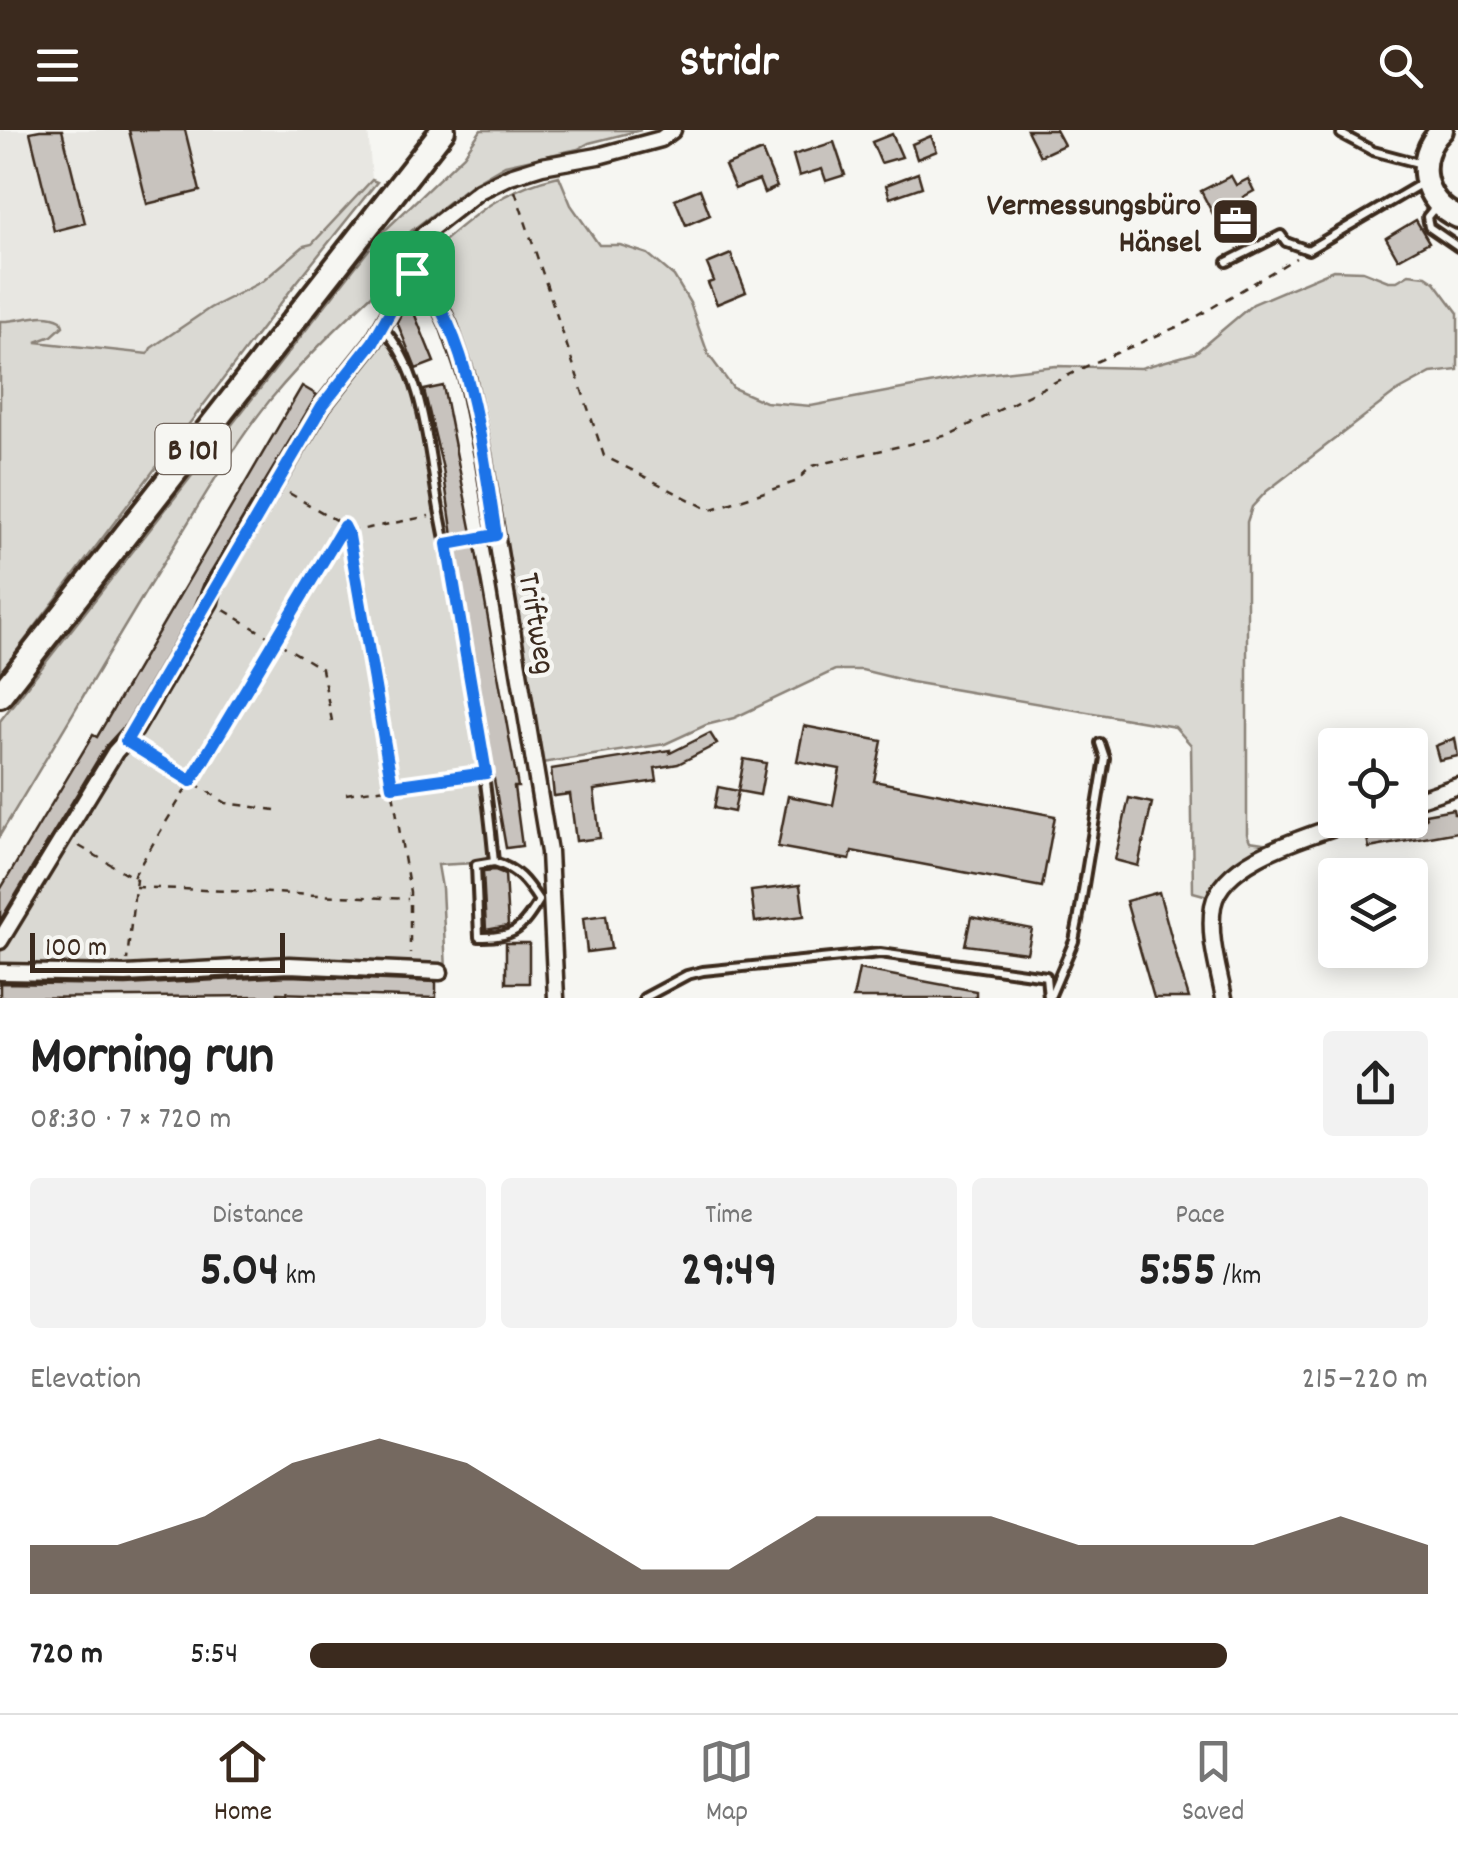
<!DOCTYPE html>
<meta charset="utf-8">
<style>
:root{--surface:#fff;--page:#f2f2f2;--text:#222;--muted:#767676;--line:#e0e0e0;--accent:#3b2a1e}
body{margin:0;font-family:Dekko,sans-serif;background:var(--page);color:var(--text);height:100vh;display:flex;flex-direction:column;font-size:38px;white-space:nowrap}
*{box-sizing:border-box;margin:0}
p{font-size:32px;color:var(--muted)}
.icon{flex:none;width:55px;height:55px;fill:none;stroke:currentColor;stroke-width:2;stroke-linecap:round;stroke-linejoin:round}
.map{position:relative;height:868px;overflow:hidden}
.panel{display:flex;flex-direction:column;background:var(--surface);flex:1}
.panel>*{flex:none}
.fabs{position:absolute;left:1318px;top:598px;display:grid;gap:20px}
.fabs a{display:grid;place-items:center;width:110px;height:110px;border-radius:10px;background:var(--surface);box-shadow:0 5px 25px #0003;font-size:50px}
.scale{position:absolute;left:30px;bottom:25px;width:255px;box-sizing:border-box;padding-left:10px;border:5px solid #3b2a1e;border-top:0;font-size:28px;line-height:35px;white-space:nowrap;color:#3b2a1e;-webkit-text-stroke:8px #f6f6f2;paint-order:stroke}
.pin{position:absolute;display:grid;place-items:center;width:85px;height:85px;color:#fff;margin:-42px;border-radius:20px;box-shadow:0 5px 15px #0006}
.round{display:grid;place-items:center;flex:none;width:105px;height:105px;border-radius:10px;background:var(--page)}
.headline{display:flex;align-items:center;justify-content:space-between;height:170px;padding:0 30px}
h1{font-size:55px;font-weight:700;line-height:75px}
.stats{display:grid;grid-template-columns:repeat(3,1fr);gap:15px;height:170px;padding:10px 30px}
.stats div{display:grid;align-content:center;border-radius:10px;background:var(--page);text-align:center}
.stats b{font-size:50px;font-weight:700}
.stats small{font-size:28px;font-weight:400}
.stats p{font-size:28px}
.chart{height:280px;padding:20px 30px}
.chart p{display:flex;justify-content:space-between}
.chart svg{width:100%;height:180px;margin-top:10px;fill:var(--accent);opacity:.7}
ul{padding:0 30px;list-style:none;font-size:32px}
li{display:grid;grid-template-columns:160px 120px 1fr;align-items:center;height:75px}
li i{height:25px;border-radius:12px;background:var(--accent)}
header{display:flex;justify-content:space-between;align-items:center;height:130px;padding:0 30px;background:var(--accent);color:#fff;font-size:45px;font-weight:700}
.tab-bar{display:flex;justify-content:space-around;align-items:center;height:140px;border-top:2px solid var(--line);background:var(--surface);font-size:28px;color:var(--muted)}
.tab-bar a{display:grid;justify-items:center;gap:5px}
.tab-bar .on{color:var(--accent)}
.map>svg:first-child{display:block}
</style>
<header><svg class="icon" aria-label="menu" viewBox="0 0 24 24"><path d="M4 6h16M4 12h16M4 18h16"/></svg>Stridr<svg class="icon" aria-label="search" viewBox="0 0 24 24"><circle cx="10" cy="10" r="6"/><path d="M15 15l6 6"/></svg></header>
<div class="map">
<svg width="1458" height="868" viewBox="0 0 1458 868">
<rect width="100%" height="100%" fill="#f6f6f2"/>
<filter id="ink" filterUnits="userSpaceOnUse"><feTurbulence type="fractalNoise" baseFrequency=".01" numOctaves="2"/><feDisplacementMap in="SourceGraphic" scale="20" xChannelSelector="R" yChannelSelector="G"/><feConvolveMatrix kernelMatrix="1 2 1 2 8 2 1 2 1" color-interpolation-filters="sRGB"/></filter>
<g filter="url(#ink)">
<path fill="#e8e7e2" d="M 0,0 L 368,0 L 372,50 L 312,114 L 304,116 L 263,151 L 210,178 L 152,217 L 148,224 L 0,208 Z"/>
<g fill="#dad9d3" stroke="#8a8278" stroke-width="2.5">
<path d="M 481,0 L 641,0 L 589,13 L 578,19 L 505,35 L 472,54 L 411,101 L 402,116 L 399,140 C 354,181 309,223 270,270 C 230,320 199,376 165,430 C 109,521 56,613 0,705 L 0,591 L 381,104 L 464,25 Z"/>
<path d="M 559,46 L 571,75 L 599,115 L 620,115 L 648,124 L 674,146 L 690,173 L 708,224 L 733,258 L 765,272 L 811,276 L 977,245 L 1056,236 L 1141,238 L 1195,223 L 1253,174 L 1333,140 L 1363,141 L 1388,151 L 1397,151 L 1409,144 L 1426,146 L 1435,152 L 1458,183 L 1458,240 L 1431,243 L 1396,262 L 1267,361 L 1252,377 L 1247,392 L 1247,704 L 1250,711 L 1270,714 L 1267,723 L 1215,768 L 1193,762 L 1191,615 L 1175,597 L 911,552 L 862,540 L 835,540 L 734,588 L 706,595 L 665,614 L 535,634 L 483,325 L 449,196 L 412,143 L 423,141 L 423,129 C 468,90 499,59 559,46 Z"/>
<path d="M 372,50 L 377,52 L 293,157 L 0,543 L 0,191 C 21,192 43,180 61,190 L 63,196 L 52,206 L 36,212 L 148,224 L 151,218 L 210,178 L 263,151 L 304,116 L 312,114 Z"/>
<path d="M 381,196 L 397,212 L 417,269 L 486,643 L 494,732 L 438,735 L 442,758 L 446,840 L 289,835 L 0,842 L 0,811 L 213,458 Z"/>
</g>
<g fill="#c8c3be" stroke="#3b2a1e" stroke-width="2.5">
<path d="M 40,0 L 62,0 L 85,93 L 54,101 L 30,2 Z"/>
<path d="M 129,0 L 185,0 L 200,61 L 147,74 Z"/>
<path d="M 1027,0 L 1056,0 L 1064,15 L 1040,26 Z"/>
<path d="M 892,4 L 902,27 L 881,33 L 872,12 Z"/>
<path d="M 931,6 L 937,21 L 917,29 L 912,14 Z"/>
<path d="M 834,12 L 845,45 L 826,51 L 822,39 L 799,46 L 793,25 Z"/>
<path d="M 762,21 L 777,57 L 764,63 L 759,50 L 735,59 L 725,36 Z"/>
<path d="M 918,43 L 922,57 L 890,68 L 886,55 Z"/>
<path d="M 1231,46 L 1236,55 L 1248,49 L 1254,61 L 1243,67 L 1258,96 L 1227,111 L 1201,61 Z"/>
<path d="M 700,59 L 710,85 L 686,95 L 675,69 Z"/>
<path d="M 1416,90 L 1429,112 L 1398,129 L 1386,108 Z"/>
<path d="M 731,124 L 746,162 L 717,174 L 708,153 L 714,151 L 707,134 Z"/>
<path d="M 412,178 L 434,232 L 416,239 L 397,192 L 402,182 Z"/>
<path d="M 302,256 L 317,265 L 204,453 L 194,478 L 126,594 L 106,616 L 0,791 L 0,760 L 93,605 L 97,607 Z"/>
<path d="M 443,256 L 472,403 L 453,406 L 443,339 L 424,260 Z"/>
<path d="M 475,416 L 518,657 L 514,657 L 522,716 L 506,718 L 454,420 Z"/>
<path d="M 804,596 L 882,611 L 874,651 L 1055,686 L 1042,757 L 852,721 L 850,730 L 778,717 L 788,666 L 833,675 L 840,639 L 797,631 Z"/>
<path d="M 710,603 L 717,614 L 678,634 L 655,638 L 657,651 L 594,660 L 600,708 L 576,711 L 570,664 L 554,666 L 551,639 L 670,620 L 670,623 Z"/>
<path d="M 1455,608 L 1458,626 L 1439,630 L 1435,616 Z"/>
<path d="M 744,629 L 766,633 L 760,665 L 738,661 Z"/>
<path d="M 718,657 L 738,661 L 734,682 L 714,678 Z"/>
<path d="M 1129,668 L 1152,673 L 1138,736 L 1115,730 Z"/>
<path d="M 1453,679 L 1454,684 L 1458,684 L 1458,702 L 1369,718 L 1365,698 L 1426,688 L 1425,684 Z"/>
<path d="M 495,740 L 505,744 L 508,796 L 486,800 L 483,741 Z"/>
<path d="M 800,755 L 804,786 L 755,792 L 751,761 Z"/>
<path d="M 1159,762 L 1179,835 L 1189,868 L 1154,868 L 1126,771 Z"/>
<path d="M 606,785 L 611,819 L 587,822 L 583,788 Z"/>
<path d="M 971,787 L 1032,799 L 1027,823 L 965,815 Z"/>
<rect x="506" y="813" width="23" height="40"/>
<path d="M 859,839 L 976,861 L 976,868 L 853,868 Z"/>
<path d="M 289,846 L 436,852 L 436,868 L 278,863 L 278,866 L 0,868 L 0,853 L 126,855 Z"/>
</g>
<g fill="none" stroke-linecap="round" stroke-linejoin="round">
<defs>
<g id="lane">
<path d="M 1341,4 L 1373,21 L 1422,34"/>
<path d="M 1436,76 L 1427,87 L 1429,97 L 1458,117"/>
<path d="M 1227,132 L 1281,105 L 1286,112 L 1308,120 L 1424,52"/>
<path d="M 382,197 C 426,243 428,324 440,384 C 463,499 483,615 494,732"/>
<path d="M 447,414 L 495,406"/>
<path d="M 494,732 C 517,739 526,751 539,771 C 521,800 514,808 479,807 L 476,735 Z"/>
<path d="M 1050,867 L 1074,811 L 1078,791 L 1105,628 L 1100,613"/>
<path d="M 644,868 L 687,845 L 703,841 L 880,823 L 1046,846 L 1048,868"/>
</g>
<g id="street">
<path d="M 412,143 L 434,164 L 449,196 L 467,248 L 483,325 L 549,722 L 556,868"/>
<path d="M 1410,672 L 1458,656"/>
<path d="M 0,811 L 115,622 L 135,600 L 210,472 L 213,458 L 322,276 L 373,212 L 412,143 L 409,133 L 414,117 L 424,104 L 479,61 L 510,46 L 542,36 L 598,26 L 661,9 L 673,0"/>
<path d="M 0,842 L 126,844 L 289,835 L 440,842"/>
<path d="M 1224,868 C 1218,838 1208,806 1213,776 C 1222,727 1315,705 1354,690"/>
</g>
<path id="secondary" d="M 1442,0 C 1413,28 1422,72 1458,87"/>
<path id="primary" d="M 0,565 L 443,0"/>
</defs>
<use href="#lane" stroke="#3b2a1e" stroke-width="14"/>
<use href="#street" stroke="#3b2a1e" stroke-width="21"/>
<use href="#secondary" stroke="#3b2a1e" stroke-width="28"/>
<use href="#primary" stroke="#3b2a1e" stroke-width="30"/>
<g stroke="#3b2a1e" stroke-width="2.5" stroke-dasharray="8 8" stroke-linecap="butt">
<path d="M 515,61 L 604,326 L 710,380 L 795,352 L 812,336 L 949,305 L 1091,234 L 1186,193 L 1296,128"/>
<path d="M 289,363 L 337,391 L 349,406 L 410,762 L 410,823"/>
<path d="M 349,402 L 429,386"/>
<path d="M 224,480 L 322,539 L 332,591"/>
<path d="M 140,619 L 226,673 L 275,680"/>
<path d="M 346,664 L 470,645"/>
<path d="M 79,716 L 136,749 L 127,830"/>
<path d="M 133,747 L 343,398"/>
<path d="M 135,757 L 408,769"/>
<path d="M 287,868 L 288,852"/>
</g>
<use href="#lane" stroke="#f6f6f2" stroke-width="6"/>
<use href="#street" stroke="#f6f6f2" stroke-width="14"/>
<use href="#secondary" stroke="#f6f6f2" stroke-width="20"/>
<use href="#primary" stroke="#f6f6f2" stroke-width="22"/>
</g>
</g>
<g fill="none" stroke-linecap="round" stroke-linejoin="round" filter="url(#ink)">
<defs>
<path id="route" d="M 412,143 C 470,189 484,334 496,405 L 447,414 L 486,643 L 392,656 L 349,406 L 344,396 L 191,651 L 126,611 L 322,276 L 373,212 Z"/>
</defs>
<use href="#route" stroke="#fff" stroke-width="20"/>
<use href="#route" stroke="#1a73e8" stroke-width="12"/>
</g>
<defs>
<symbol id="office-square" viewBox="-11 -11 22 22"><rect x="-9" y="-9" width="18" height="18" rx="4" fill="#3b2a1e" stroke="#f6f6f2"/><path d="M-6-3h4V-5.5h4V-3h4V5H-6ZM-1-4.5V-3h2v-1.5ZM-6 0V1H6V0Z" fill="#fff"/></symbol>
</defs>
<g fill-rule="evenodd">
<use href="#office-square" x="1208" y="64" width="55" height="55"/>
</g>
<g text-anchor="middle" stroke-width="9" stroke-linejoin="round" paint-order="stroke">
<rect fill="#f6f6f2" stroke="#73675e" stroke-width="2.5" x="155.5" y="294" width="75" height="50" rx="8"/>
<g font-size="30" font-weight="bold" fill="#3b2a1e">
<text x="193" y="329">B 101</text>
</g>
<g font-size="32" font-weight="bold" fill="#3b2a1e" stroke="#f6f6f2" text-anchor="end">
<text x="1201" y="84">Vermessungsbüro<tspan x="1201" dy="37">Hänsel</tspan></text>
</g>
<g font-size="32" fill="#3b2a1e" stroke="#f6f6f2">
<text transform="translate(539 493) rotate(80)" y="11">Triftweg</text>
</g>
</g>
</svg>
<div class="fabs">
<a><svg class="icon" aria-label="locate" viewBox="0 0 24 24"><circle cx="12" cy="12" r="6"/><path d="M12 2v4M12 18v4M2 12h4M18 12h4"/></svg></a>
<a><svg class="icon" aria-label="layers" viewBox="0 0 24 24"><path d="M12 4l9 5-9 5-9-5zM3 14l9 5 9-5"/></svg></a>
</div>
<div class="scale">100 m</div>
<div class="pin" style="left:412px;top:143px;background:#1e9e55"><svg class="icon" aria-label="arrive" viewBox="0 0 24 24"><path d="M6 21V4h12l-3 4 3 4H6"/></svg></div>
</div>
<section class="panel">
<div class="headline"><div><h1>Morning run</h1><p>08:30 · 7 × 720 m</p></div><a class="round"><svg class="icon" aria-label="share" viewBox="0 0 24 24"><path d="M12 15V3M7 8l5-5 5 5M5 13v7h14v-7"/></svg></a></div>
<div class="stats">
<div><p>Distance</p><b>5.04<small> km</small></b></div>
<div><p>Time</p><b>29:49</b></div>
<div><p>Pace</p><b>5:55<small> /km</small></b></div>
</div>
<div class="chart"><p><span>Elevation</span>215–220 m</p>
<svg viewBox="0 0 160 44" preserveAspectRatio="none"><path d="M0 44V32L10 32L20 25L30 12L40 6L50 12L60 25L70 38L80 38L90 25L100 25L110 25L120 32L130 32L140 32L150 25L160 32V44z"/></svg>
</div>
<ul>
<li><b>720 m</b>5:54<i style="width:82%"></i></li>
</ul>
</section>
<nav class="tab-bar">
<a class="on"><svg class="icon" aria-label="home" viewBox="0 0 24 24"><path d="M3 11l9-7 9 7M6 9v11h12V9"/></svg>Home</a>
<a><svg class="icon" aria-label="map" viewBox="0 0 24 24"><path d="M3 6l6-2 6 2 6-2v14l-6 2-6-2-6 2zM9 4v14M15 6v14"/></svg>Map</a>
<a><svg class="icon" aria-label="saved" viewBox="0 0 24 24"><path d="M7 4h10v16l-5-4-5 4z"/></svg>Saved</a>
</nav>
